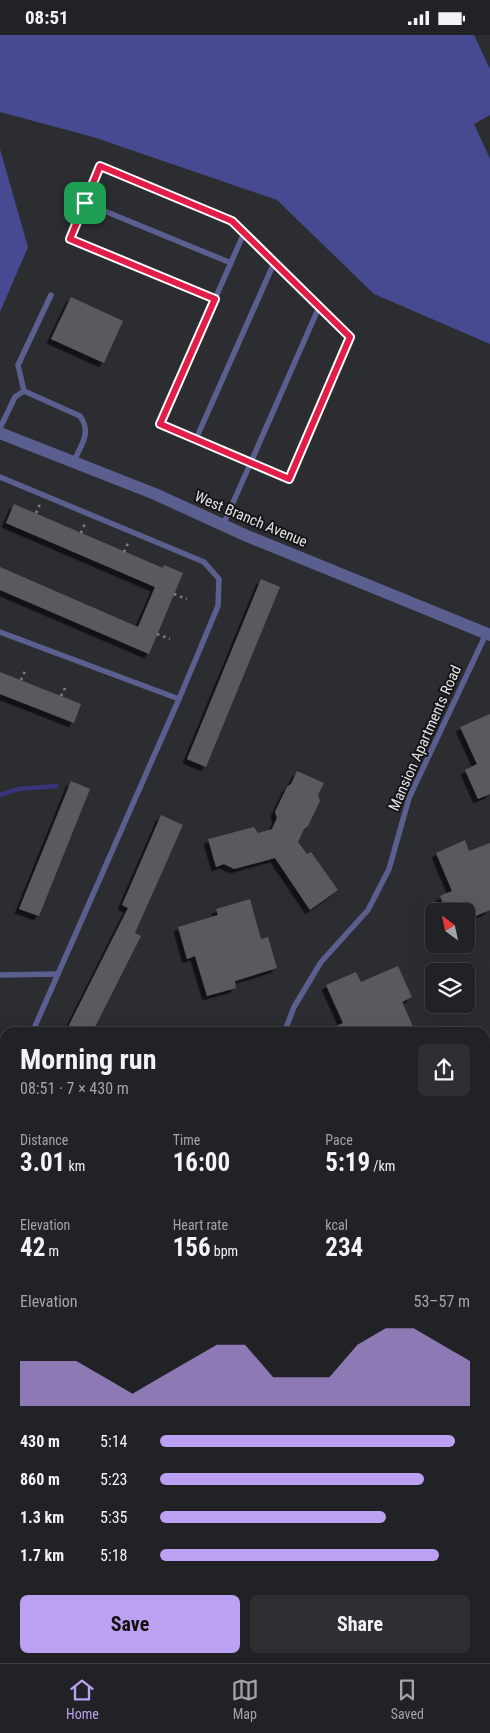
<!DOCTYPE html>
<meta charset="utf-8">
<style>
:root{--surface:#212225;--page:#2d2f32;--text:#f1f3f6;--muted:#a2a4a7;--line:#3e3f42;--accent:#bca0f2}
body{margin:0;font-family:"Roboto Condensed",sans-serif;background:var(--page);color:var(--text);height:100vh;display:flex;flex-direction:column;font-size:19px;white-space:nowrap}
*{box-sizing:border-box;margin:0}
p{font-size:16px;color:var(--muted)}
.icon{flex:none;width:28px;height:28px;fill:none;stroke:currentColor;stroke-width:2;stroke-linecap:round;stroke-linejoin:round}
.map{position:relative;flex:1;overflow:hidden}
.side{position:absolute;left:0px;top:992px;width:490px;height:636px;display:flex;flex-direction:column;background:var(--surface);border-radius:15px 15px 0 0;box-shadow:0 5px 20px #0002,0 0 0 1px var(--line)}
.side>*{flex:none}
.needle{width:32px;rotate:327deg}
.tools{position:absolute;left:425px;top:868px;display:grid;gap:10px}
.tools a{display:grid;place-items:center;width:50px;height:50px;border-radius:8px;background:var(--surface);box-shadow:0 5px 20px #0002,0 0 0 1px var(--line);font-size:25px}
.pin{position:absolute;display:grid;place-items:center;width:42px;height:42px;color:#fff;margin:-21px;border-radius:10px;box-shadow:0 2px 8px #0006}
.round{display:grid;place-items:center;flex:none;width:52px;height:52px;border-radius:8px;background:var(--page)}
.head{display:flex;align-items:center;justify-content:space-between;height:85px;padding:0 20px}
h1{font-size:28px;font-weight:700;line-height:38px}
.metrics{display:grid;grid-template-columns:repeat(3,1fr);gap:8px;height:85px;padding:5px 20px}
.metrics div{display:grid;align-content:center}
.metrics b{font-size:25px;font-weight:700}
.metrics small{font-size:14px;font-weight:400}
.metrics p{font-size:14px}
.chart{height:140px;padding:10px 20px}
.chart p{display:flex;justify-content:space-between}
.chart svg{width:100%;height:90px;margin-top:5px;fill:var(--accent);opacity:.7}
.action{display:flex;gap:10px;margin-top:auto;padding:10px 20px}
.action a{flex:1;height:58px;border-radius:8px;background:var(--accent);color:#111;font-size:20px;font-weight:700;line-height:58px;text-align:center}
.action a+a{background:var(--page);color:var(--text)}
ul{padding:0 20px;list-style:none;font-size:16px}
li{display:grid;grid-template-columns:80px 60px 1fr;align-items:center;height:38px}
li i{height:12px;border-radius:6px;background:var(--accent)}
.status{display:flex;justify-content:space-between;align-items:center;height:35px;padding:0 25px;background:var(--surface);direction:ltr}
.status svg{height:14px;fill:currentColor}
.menu{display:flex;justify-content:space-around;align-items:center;height:70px;border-top:1px solid var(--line);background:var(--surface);font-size:14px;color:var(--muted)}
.menu a{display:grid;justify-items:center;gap:2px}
.menu .selected{color:var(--accent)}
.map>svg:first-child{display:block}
</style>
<div class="status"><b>08:51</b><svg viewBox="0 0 49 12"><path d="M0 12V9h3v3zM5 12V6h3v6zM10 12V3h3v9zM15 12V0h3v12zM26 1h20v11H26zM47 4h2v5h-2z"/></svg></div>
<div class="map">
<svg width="490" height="1628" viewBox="0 0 490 1628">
<defs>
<filter id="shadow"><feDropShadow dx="-4.5" dy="4.5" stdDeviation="0" flood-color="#0009"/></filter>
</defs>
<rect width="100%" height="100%" fill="#2c2d31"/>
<path fill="#353763" d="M 490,1364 L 490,1628 L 0,1628 L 0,1466 L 5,1468 L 5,1624 L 485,1624 L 485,1365 Z"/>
<g fill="#484a91">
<path d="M 0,0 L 474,0 L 490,34 L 490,80 L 474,89 L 490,124 L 490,309 L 374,259 L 277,165 L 93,102 L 0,77 Z"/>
<path d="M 0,114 L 28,212 L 0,277 Z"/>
<path d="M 5,1180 L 5,1269 L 0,1283 L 0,1181 Z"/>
<path d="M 490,1300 L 490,1390 L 485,1388 L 485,1301 Z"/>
<path d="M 0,1386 L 5,1386 L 5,1495 L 0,1492 Z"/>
<path d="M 485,1537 L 490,1538 L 490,1628 L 220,1628 L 213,1624 L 485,1624 Z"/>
</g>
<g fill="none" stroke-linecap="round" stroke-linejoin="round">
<g stroke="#37367b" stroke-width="4.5">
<path d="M 0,760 L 18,754 L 56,751"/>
<path d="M 0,1408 L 5,1408"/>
<path d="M 374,1624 L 378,1628"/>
</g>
</g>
<g fill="#595a5e" filter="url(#shadow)">
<path d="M 71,262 L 123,286 L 104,328 L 51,304 Z"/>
<path d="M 14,469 L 163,533 L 164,530 L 183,538 L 149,619 L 0,555 L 0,532 L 138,592 L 155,552 L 6,488 Z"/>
<path d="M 261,544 L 280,552 L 206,732 L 187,724 Z"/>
<path d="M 0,637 L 81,669 L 74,688 L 0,659 Z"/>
<path d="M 490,679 L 490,759 L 478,764 L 465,735 L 477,729 L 460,692 Z"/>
<path d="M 297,736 L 324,748 L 318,760 L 320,766 L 308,791 L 304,794 L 298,807 L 307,819 L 311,817 L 338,855 L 310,875 L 275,823 L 234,834 L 224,829 L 216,832 L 208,804 L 254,792 L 258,798 L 272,794 L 277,783 L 275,777 L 287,752 L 291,749 Z"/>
<path d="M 71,746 L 90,754 L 39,881 L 19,874 Z"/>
<path d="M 161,780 L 183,790 L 135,898 L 141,901 L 92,998 L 65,998 L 128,873 L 122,870 Z"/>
<path d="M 465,805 L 469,816 L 490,808 L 490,875 L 466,885 L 466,876 L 446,876 L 440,861 L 452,856 L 436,818 Z"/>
<path d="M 250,864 L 261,904 L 268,902 L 277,933 L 235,946 L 236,953 L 207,961 L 195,921 L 187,924 L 178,892 L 218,880 L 216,874 Z"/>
<path d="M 398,931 L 412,962 L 402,967 L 416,998 L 321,998 L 343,988 L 326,950 L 356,937 L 361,947 Z"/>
</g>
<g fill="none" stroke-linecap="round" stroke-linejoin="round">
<g stroke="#808184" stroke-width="2.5" stroke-dasharray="2.5 4" stroke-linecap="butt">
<path d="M 36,478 L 40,469"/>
<path d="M 81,498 L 85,488"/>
<path d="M 124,517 L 129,506"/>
<path d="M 174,559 L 187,564"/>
<path d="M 157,599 L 170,604"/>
<path d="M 21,645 L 26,634"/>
<path d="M 61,661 L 66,651"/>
</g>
<g stroke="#5b5f90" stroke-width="5.5">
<path d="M 85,168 L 231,228"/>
<path d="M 215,264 L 70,203 L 100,131 L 232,186 L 244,198"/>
<path d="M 24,356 L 18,330 L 51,260"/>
<path d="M 0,393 L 15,362 L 24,356 L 80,381 C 92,398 81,410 74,426"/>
<path d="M 196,404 L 274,228"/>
<path d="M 0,442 L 204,527 L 219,544 L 218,571 L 179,664 L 32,998"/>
<path d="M 223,490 L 251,427 L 160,389 L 244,198 L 350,302 L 289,444 L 251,427 L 319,272"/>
<path d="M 0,597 L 179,664"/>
<path d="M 0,940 L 57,939"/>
<path d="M 284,998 L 294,972 L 321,927 L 368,875 L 389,834 L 409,763 L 486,599"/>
<path d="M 0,1070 L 5,1058"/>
<path d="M 485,1168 L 490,1167"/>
</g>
<path stroke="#5b5f90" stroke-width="12" d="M 0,398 L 155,459 L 247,501 L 490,600"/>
</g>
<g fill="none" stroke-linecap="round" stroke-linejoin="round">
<defs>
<path id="route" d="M 100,131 L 232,186 L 350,302 L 289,444 L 160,389 L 215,264 L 70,204 Z"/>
</defs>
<use href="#route" stroke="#fff" stroke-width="10"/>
<use href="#route" stroke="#e11d48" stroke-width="6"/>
</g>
<g text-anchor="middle" stroke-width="4" stroke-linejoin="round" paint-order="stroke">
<g font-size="15" fill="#e3e3e6" stroke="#151517">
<text transform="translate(251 484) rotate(23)" y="5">West Branch Avenue</text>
<text transform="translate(425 703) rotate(-66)" y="5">Mansion Apartments Road</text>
</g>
</g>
</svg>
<div class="tools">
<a><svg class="needle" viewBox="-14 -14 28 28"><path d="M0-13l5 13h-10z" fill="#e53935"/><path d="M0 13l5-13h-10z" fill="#a2a4a7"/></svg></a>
<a><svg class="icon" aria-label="layers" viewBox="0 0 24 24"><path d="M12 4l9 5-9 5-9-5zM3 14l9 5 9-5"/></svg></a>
</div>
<div class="pin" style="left:85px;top:168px;background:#1e9e55"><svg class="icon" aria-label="arrive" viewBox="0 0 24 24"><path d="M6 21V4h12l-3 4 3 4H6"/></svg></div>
<section class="side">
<div class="head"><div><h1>Morning run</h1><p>08:51 · 7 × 430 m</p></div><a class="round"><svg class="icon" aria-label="share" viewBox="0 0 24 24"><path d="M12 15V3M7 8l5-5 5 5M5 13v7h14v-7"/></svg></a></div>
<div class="metrics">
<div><p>Distance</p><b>3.01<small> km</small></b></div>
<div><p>Time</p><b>16:00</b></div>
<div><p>Pace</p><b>5:19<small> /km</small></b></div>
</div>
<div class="metrics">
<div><p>Elevation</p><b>42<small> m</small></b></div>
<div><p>Heart rate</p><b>156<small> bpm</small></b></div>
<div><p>kcal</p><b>234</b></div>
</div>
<div class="chart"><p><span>Elevation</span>53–57 m</p>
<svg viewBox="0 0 160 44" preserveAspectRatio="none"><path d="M0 44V22L10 22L20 22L30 30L40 38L50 30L60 22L70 14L80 14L90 30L100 30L110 30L120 14L130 6L140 6L150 14L160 22V44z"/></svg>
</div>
<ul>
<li><b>430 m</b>5:14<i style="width:95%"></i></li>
<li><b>860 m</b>5:23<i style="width:85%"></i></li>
<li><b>1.3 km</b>5:35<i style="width:73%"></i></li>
<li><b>1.7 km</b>5:18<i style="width:90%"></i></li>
</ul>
<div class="action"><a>Save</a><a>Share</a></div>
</section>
</div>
<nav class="menu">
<a class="selected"><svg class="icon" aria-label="home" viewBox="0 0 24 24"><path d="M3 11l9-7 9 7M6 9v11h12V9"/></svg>Home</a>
<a><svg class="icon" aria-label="map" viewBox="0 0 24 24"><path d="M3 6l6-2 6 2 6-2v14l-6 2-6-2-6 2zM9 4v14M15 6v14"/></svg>Map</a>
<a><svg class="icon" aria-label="saved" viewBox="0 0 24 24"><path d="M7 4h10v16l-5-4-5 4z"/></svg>Saved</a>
</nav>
